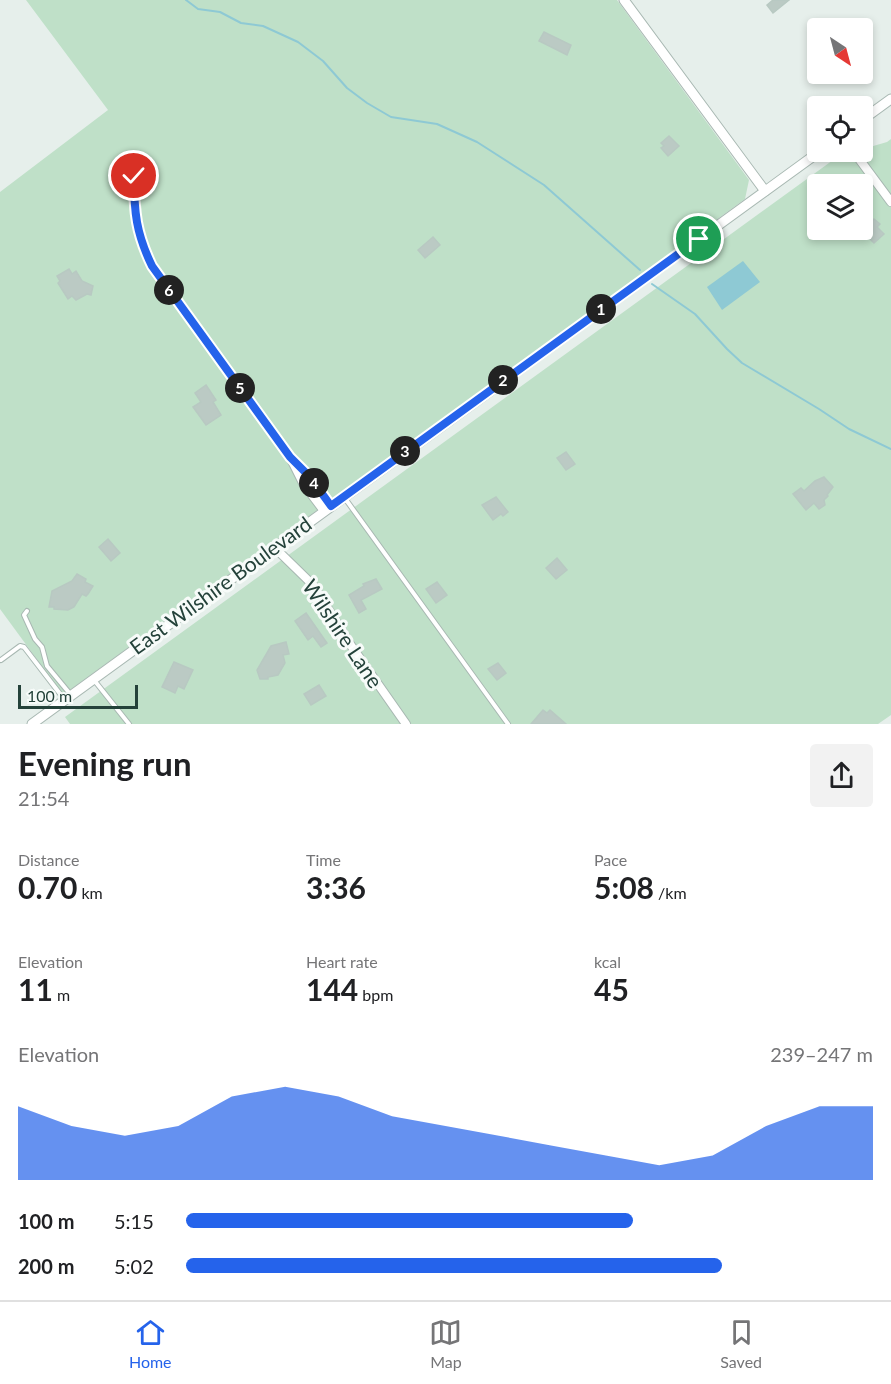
<!DOCTYPE html>
<meta charset="utf-8">
<style>
:root{--surface:#fff;--page:#f2f2f2;--text:#202124;--muted:#757577;--line:#e0e0e0;--accent:#2563eb}
body{margin:0;font-family:Lato,sans-serif;background:var(--page);color:var(--text);height:100vh;display:flex;flex-direction:column;font-size:22px;white-space:nowrap}
*{box-sizing:border-box;margin:0}
p{font-size:20px;color:var(--muted)}
.icon{flex:none;width:33px;height:33px;fill:none;stroke:currentColor;stroke-width:2;stroke-linecap:round;stroke-linejoin:round}
.map{position:relative;height:724px;overflow:hidden}
.side{display:flex;flex-direction:column;background:var(--surface);flex:1}
.side>*{flex:none}
.needle{width:39px;rotate:144deg}
.controls{position:absolute;left:807px;top:18px;display:grid;gap:12px}
.controls a{display:grid;place-items:center;width:66px;height:66px;border-radius:6px;background:var(--surface);box-shadow:0 3px 9px #0003;font-size:30px}
.scale{position:absolute;left:18px;bottom:15px;width:120px;box-sizing:border-box;padding-left:6px;border:3px solid #24423a;border-top:0;font-size:16px;line-height:21px;white-space:nowrap;color:#24423a;-webkit-text-stroke:4px #f7fbf9;paint-order:stroke}
.pin{position:absolute;display:grid;place-items:center;width:51px;height:51px;color:#fff;margin:-26px;border:3px solid #fff;border-radius:50%;box-shadow:0 2px 6px #0007}
.km{position:absolute;width:30px;height:30px;margin:-15px;border-radius:50%;background:#222;color:#fff;font-size:16px;line-height:30px;text-align:center}
.round{display:grid;place-items:center;flex:none;width:63px;height:63px;border-radius:6px;background:var(--page)}
.headline{display:flex;align-items:center;justify-content:space-between;height:102px;padding:0 18px}
h1{font-size:33px;font-weight:700;line-height:45px}
.metrics{display:grid;grid-template-columns:repeat(3,1fr);gap:9px;height:102px;padding:6px 18px}
.metrics div{display:grid;align-content:center}
.metrics b{font-size:30px;font-weight:700}
.metrics small{font-size:16px;font-weight:400}
.metrics p{font-size:16px}
.chart{height:168px;padding:12px 18px}
.chart p{display:flex;justify-content:space-between}
.chart svg{width:100%;height:108px;margin-top:6px;fill:var(--accent);opacity:.7}
ul{padding:0 18px;list-style:none;font-size:20px}
li{display:grid;grid-template-columns:96px 72px 1fr;align-items:center;height:45px}
li i{height:15px;border-radius:8px;background:var(--accent)}
.menu{display:flex;justify-content:space-around;align-items:center;height:84px;border-top:2px solid var(--line);background:var(--surface);font-size:16px;color:var(--muted)}
.menu a{display:grid;justify-items:center;gap:3px}
.menu .active{color:var(--accent)}
.map>svg:first-child{display:block}
</style>
<div class="map">
<svg width="891" height="724" viewBox="0 0 891 724">
<rect width="100%" height="100%" fill="#e6efeb"/>
<g fill="#bfe0c8" fill-rule="evenodd">
<path d="M 26,0 L 617,0 L 749,180 L 745,199 L 63,695 L 0,609 L 0,192 L 108,110 Z"/>
<path d="M 891,139 L 891,715 L 878,724 L 70,724 L 65,717 L 840,155 L 862,152 L 863,149 L 887,142 ZM 818,184 L 862,184 L 862,230 L 818,230 Z"/>
</g>
<path fill="#8ec9d4" d="M 743,261 L 760,282 L 722,310 L 707,287 Z"/>
<g fill="none" stroke-linecap="round" stroke-linejoin="round">
<g stroke="#8ec9d4" stroke-width="2">
<path d="M 186,0 L 198,9 L 220,12 L 241,23 L 263,26 L 298,42 L 323,61 L 347,88 L 367,103 L 391,117 L 437,124 L 477,142 L 544,185 L 640,270"/>
<path d="M 652,284 L 695,314 L 727,349 L 742,363 L 819,409 L 849,429 L 891,449"/>
</g>
</g>
<g fill="#bbcac4" stroke="#b8c9c2" stroke-width="1.5">
<path d="M 773,0 L 789,0 L 773,13 L 767,5 Z"/>
<path d="M 544,32 L 571,45 L 567,55 L 539,41 Z"/>
<path d="M 669,136 L 679,146 L 668,156 L 661,148 L 664,146 L 661,143 Z"/>
<path d="M 874,219 L 880,224 L 877,227 L 884,234 L 874,243 L 862,231 Z"/>
<path d="M 433,237 L 440,245 L 425,258 L 418,250 Z"/>
<path d="M 69,269 L 72,274 L 76,271 L 82,281 L 93,286 L 91,295 L 87,294 L 76,300 L 72,296 L 68,299 L 58,283 L 60,281 L 57,276 Z"/>
<path d="M 206,385 L 216,400 L 213,402 L 221,415 L 206,425 L 193,407 L 201,402 L 195,393 Z"/>
<path d="M 566,452 L 575,464 L 566,470 L 557,458 Z"/>
<path d="M 824,477 L 833,487 L 827,495 L 828,496 L 824,500 L 825,505 L 819,509 L 814,503 L 806,510 L 793,494 L 801,488 L 804,491 L 815,481 Z"/>
<path d="M 496,497 L 508,512 L 503,516 L 501,514 L 493,520 L 482,505 Z"/>
<path d="M 108,539 L 120,553 L 111,561 L 99,547 Z"/>
<path d="M 557,558 L 567,570 L 556,579 L 546,568 Z"/>
<path d="M 77,574 L 86,579 L 85,582 L 93,586 L 88,594 L 86,596 L 82,594 L 74,607 L 68,610 L 54,609 L 54,607 L 49,607 L 52,591 L 72,581 Z"/>
<path d="M 376,579 L 382,589 L 361,600 L 366,609 L 359,613 L 349,595 L 364,586 L 363,584 Z"/>
<path d="M 437,582 L 447,595 L 436,603 L 426,589 Z"/>
<path d="M 306,613 L 327,643 L 321,647 L 313,636 L 308,640 L 295,621 Z"/>
<path d="M 286,642 L 289,654 L 283,655 L 285,663 L 278,675 L 268,677 L 268,679 L 260,679 L 257,670 L 271,646 Z"/>
<path d="M 174,662 L 193,670 L 184,689 L 178,686 L 175,693 L 162,687 Z"/>
<path d="M 498,663 L 506,673 L 497,680 L 488,669 Z"/>
<path d="M 319,685 L 326,696 L 311,705 L 304,694 Z"/>
<path d="M 543,710 L 547,713 L 550,710 L 566,724 L 531,724 Z"/>
</g>
<g fill="none" stroke-linecap="round" stroke-linejoin="round">
<defs>
<g id="service">
<path d="M 344,497 L 508,724"/>
<path d="M 27,611 L 24,615 L 35,639 L 42,647 L 47,666 L 71,695"/>
<path d="M 1,660 L 20,646 L 24,647 L 64,699"/>
<path d="M 94,680 L 129,724"/>
</g>
<g id="minor">
<path d="M 854,152 L 891,202"/>
<path d="M 134,176 C 134,212 136,233 152,265 L 290,457"/>
<path d="M 324,511 L 303,483 L 290,457 L 310,477 L 331,506"/>
<path d="M 274,547 L 313,585 L 350,644 L 406,724"/>
</g>
<g id="tertiary">
<path d="M 624,0 L 765,191"/>
<path d="M 862,120 L 891,99"/>
<path d="M 32,724 L 819,152"/>
</g>
</defs>
<use href="#service" stroke="#a8b8b2" stroke-width="6"/>
<use href="#minor" stroke="#a8b8b2" stroke-width="10"/>
<use href="#tertiary" stroke="#a8b8b2" stroke-width="11"/>
<use href="#service" stroke="#fff" stroke-width="4"/>
<use href="#minor" stroke="#fff" stroke-width="8"/>
<use href="#tertiary" stroke="#fff" stroke-width="9"/>
</g>
<g fill="none" stroke-linecap="round" stroke-linejoin="round">
<defs>
<path id="route" d="M 134,176 C 134,212 136,233 152,266 L 290,457 L 310,477 L 331,506 L 699,239"/>
</defs>
<use href="#route" stroke="#fff" stroke-width="12"/>
<use href="#route" stroke="#2563eb" stroke-width="8"/>
</g>
<g text-anchor="middle" stroke-width="6" stroke-linejoin="round" paint-order="stroke">
<g font-size="21" fill="#24423a" stroke="#f7fbf9">
<text transform="translate(221 586) rotate(-36)" y="7">East Wilshire Boulevard</text>
<text transform="translate(342 634) rotate(56)" y="7">Wilshire Lane</text>
</g>
</g>
</svg>
<div class="controls">
<a><svg class="needle" viewBox="-14 -14 28 28"><path d="M0-13l5 13h-10z" fill="#e53935"/><path d="M0 13l5-13h-10z" fill="#757577"/></svg></a>
<a><svg class="icon" aria-label="locate" viewBox="0 0 24 24"><circle cx="12" cy="12" r="6"/><path d="M12 2v4M12 18v4M2 12h4M18 12h4"/></svg></a>
<a><svg class="icon" aria-label="layers" viewBox="0 0 24 24"><path d="M12 4l9 5-9 5-9-5zM3 14l9 5 9-5"/></svg></a>
</div>
<div class="scale">100 m</div>
<div class="pin" style="left:699px;top:239px;background:#1e9e55"><svg class="icon" aria-label="arrive" viewBox="0 0 24 24"><path d="M6 21V4h12l-3 4 3 4H6"/></svg></div>
<div class="pin" style="left:134px;top:176px;background:#d93025"><svg class="icon" aria-label="check" viewBox="0 0 24 24"><path d="M5 12l5 5 9-10"/></svg></div>
<b class="km" style="left:601px;top:309px">1</b>
<b class="km" style="left:503px;top:380px">2</b>
<b class="km" style="left:405px;top:451px">3</b>
<b class="km" style="left:314px;top:483px">4</b>
<b class="km" style="left:240px;top:388px">5</b>
<b class="km" style="left:169px;top:290px">6</b>
</div>
<section class="side">
<div class="headline"><div><h1>Evening run</h1><p>21:54</p></div><a class="round"><svg class="icon" aria-label="share" viewBox="0 0 24 24"><path d="M12 15V3M7 8l5-5 5 5M5 13v7h14v-7"/></svg></a></div>
<div class="metrics">
<div><p>Distance</p><b>0.70<small> km</small></b></div>
<div><p>Time</p><b>3:36</b></div>
<div><p>Pace</p><b>5:08<small> /km</small></b></div>
</div>
<div class="metrics">
<div><p>Elevation</p><b>11<small> m</small></b></div>
<div><p>Heart rate</p><b>144<small> bpm</small></b></div>
<div><p>kcal</p><b>45</b></div>
</div>
<div class="chart"><p><span>Elevation</span>239–247 m</p>
<svg viewBox="0 0 160 44" preserveAspectRatio="none"><path d="M0 44V14L10 22L20 26L30 22L40 10L50 6L60 10L70 18L80 22L90 26L100 30L110 34L120 38L130 34L140 22L150 14L160 14V44z"/></svg>
</div>
<ul>
<li><b>100 m</b>5:15<i style="width:65%"></i></li>
<li><b>200 m</b>5:02<i style="width:78%"></i></li>
</ul>
</section>
<nav class="menu">
<a class="active"><svg class="icon" aria-label="home" viewBox="0 0 24 24"><path d="M3 11l9-7 9 7M6 9v11h12V9"/></svg>Home</a>
<a><svg class="icon" aria-label="map" viewBox="0 0 24 24"><path d="M3 6l6-2 6 2 6-2v14l-6 2-6-2-6 2zM9 4v14M15 6v14"/></svg>Map</a>
<a><svg class="icon" aria-label="saved" viewBox="0 0 24 24"><path d="M7 4h10v16l-5-4-5 4z"/></svg>Saved</a>
</nav>
